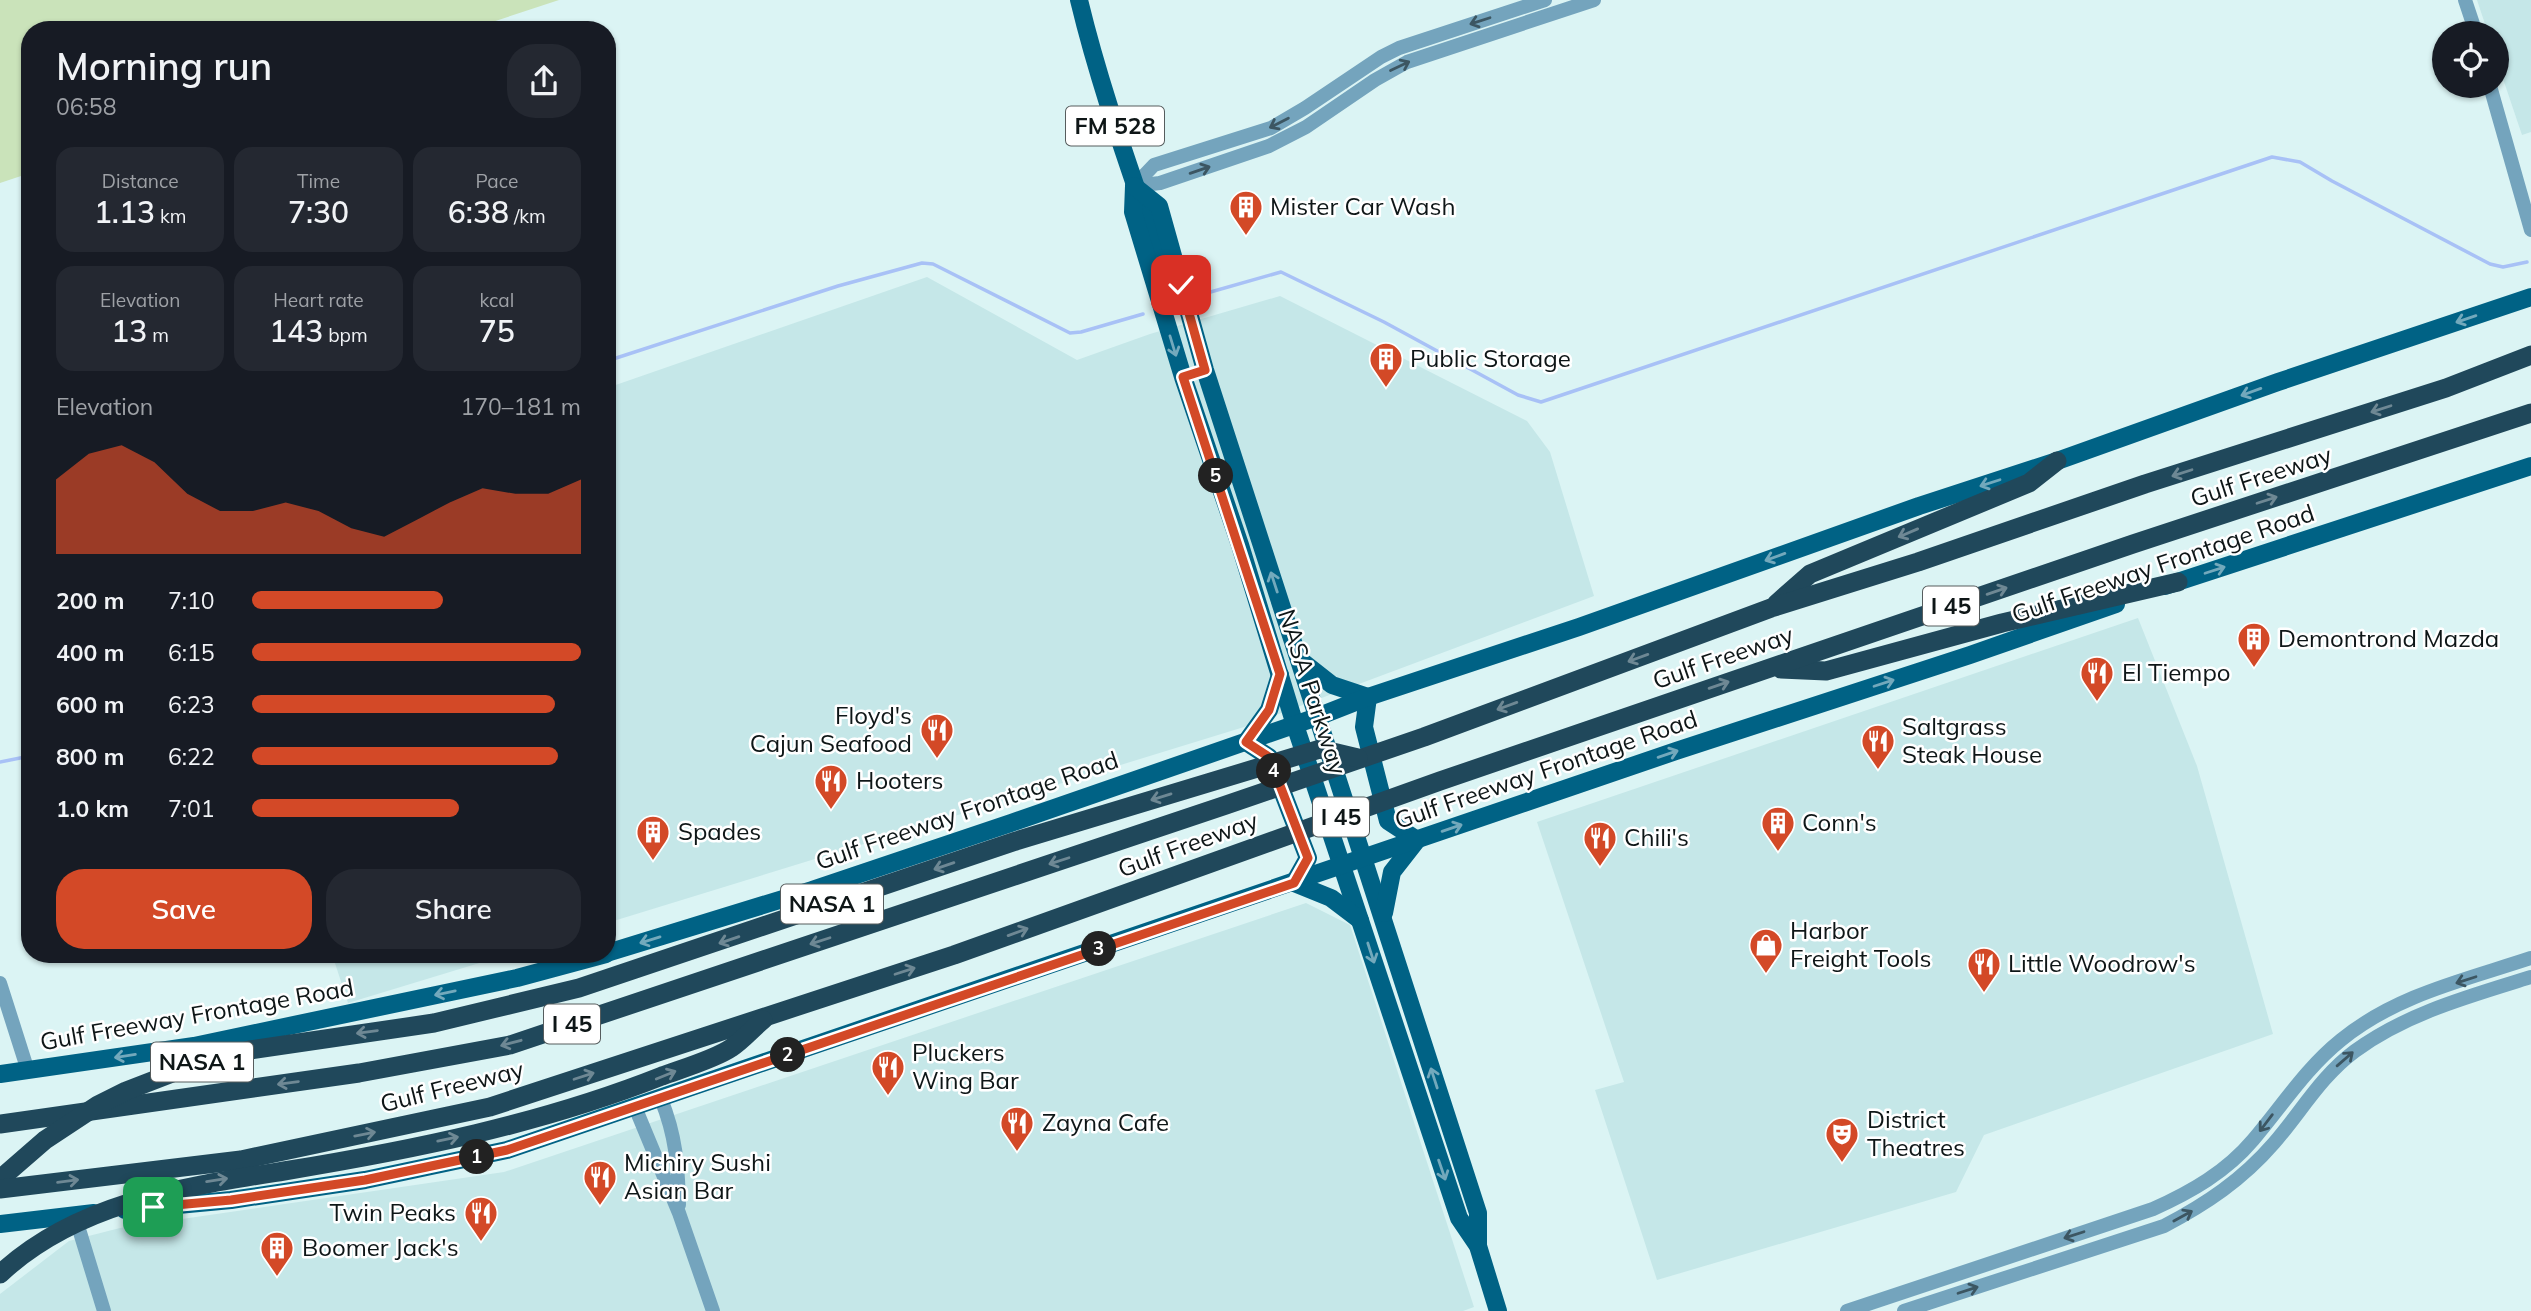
<!DOCTYPE html>
<meta charset="utf-8">
<style>
:root{--surface:#171b24;--page:#242831;--text:#f1f3f6;--muted:#9ea1a6;--accent:#d34927}
body{margin:0;font-family:Mulish,sans-serif;background:var(--page);color:var(--text);height:100vh;display:flex;flex-direction:column;font-size:26px;white-space:nowrap}
*{box-sizing:border-box;margin:0}
p{font-size:23px;color:var(--muted)}
.icon{flex:none;width:38px;height:38px;fill:none;stroke:currentColor;stroke-width:2;stroke-linecap:round;stroke-linejoin:round}
.map{position:relative;flex:1;overflow:hidden}
.sheet{position:absolute;left:21px;top:21px;width:595px;height:942px;display:flex;flex-direction:column;background:var(--surface);border-radius:28px;box-shadow:0 2px 5px #0004}
.sheet>*{flex:none}
.buttons{position:absolute;left:2432px;top:21px;display:grid;gap:14px}
.buttons a{display:grid;place-items:center;width:77px;height:77px;border-radius:50%;background:var(--surface);box-shadow:0 2px 5px #0004;font-size:35px}
.pin{position:absolute;display:grid;place-items:center;width:60px;height:60px;color:#fff;margin:-30px;border-radius:14px;box-shadow:0 4px 10px #0006}
.km{position:absolute;width:35px;height:35px;margin:-18px;border-radius:50%;background:#222;color:#fff;font-size:19px;line-height:35px;text-align:center}
.round{display:grid;place-items:center;flex:none;width:74px;height:74px;border-radius:28px;background:var(--page)}
.headline{display:flex;align-items:center;justify-content:space-between;height:119px;padding:0 35px}
h1{font-size:38px;font-weight:600;line-height:52px}
.stats{display:grid;grid-template-columns:repeat(3,1fr);gap:10px;height:119px;padding:7px 35px}
.stats div{display:grid;align-content:center;border-radius:18px;background:var(--page);text-align:center}
.stats b{font-size:30px;font-weight:600}
.stats small{font-size:19px;font-weight:400}
.stats p{font-size:19px}
.chart{height:196px;padding:14px 35px}
.chart p{display:flex;justify-content:space-between}
.chart svg{width:100%;height:126px;margin-top:7px;fill:var(--accent);opacity:.7}
.action{display:flex;gap:14px;margin-top:auto;padding:14px 35px}
.action a{flex:1;height:80px;border-radius:28px;background:var(--accent);color:#fff;font-size:28px;font-weight:600;line-height:80px;text-align:center}
.action a+a{background:var(--page);color:var(--text)}
ul{padding:0 35px;list-style:none;font-size:23px}
li{display:grid;grid-template-columns:112px 84px 1fr;align-items:center;height:52px}
li i{height:18px;border-radius:9px;background:var(--accent)}
.map>svg:first-child{display:block}
</style>
<div class="map">
<svg width="2531" height="1311" viewBox="0 0 2531 1311">
<rect width="100%" height="100%" fill="#dbf4f4"/>
<g fill="#c5e7e8">
<path d="M 2477,0 L 2531,0 L 2531,132 L 2522,135 L 2497,61 L 2497,33 L 2488,33 Z"/>
<path d="M 927,277 L 1077,360 L 1150,334 L 1280,296 L 1527,421 L 1550,452 L 1594,596 L 1244,727 L 607,923 L 607,388 Z"/>
<path d="M 2138,618 L 2197,766 L 2273,1034 L 1984,1135 L 1956,1192 L 1657,1280 L 1595,1090 L 1624,1082 L 1537,822 Z"/>
<path d="M 1306,903 L 1350,925 L 1474,1307 L 1463,1311 L 0,1311 L 0,1294 L 69,1241 L 120,1228 L 504,1172 Z"/>
<path d="M 332,954 L 509,954 L 348,1003 Z"/>
</g>
<path fill="#cae3ba" d="M 0,0 L 559,0 L 468,30 L 30,30 L 30,173 L 0,183 Z"/>
<g fill="none" stroke-linecap="round" stroke-linejoin="round">
<g stroke="#a8c1f6" stroke-width="3.5">
<path d="M 1200,295 L 1281,272 L 1384,322 L 1518,395 L 1541,402 L 2272,157 L 2300,162 L 2332,181 L 2490,264 L 2503,267 L 2527,262"/>
<path d="M 607,361 L 838,286 L 922,263 L 933,264 L 1070,333 L 1081,332 L 1143,314"/>
<path d="M 0,762 L 30,756"/>
</g>
<g stroke="#74a4bd" stroke-width="14">
<path d="M 2465,0 L 2476,33"/>
<path d="M 2490,86 L 2531,230"/>
<path d="M 1134,186 L 1160,183 L 1269,146 L 1306,127 L 1375,80 L 1407,62 L 1594,0"/>
<path d="M 1134,186 L 1154,165 L 1271,128 L 1305,108 L 1381,57 L 1399,48 L 1545,0"/>
<path d="M 0,983 L 28,1071"/>
<path d="M 661,1099 C 676,1136 678,1165 679,1205"/>
<path d="M 635,1107 L 679,1213 L 713,1311"/>
<path d="M 75,1216 L 104,1311"/>
<path d="M 1847,1311 L 2153,1209 C 2191,1192 2226,1172 2253,1140 C 2282,1106 2306,1068 2341,1040 C 2396,995 2465,980 2531,958"/>
<path d="M 1904,1311 L 2164,1226 C 2206,1204 2242,1180 2274,1143 C 2301,1112 2321,1076 2355,1051 C 2407,1013 2470,996 2531,977"/>
</g>
<g stroke="#006285" stroke-width="18">
<path d="M 1079,0 C 1103,100 1140,196 1172,294"/>
<path d="M 1134,186 L 1133,212 L 1183,377 L 1240,545 L 1295,725 L 1459,1218 L 1478,1246 L 1498,1311"/>
<path d="M 1134,186 L 1159,206 L 1205,370 L 1478,1213 L 1478,1246"/>
<path d="M 2165,586 L 2531,466"/>
<path d="M 1299,659 L 1332,685 L 1368,697"/>
<path d="M 1280,675 L 1269,710 L 1246,742 L 1269,757 L 1308,858 L 1294,883"/>
<path d="M 1368,697 L 1364,727 L 1388,821 L 1417,840 L 1392,872 L 1384,913"/>
<path d="M 1294,883 L 1331,898 L 1360,920"/>
<path d="M 607,953 L 812,890 L 1011,823 L 1317,717 L 1368,697 L 1579,627 L 1919,506 L 2057,461 L 2278,382 L 2531,297"/>
<path d="M 0,1074 L 194,1046 L 517,978 L 606,954"/>
<path d="M 125,1210 L 231,1200 L 365,1180 L 507,1150 L 1676,751 L 1970,655 L 2116,604"/>
<path d="M 0,1224 L 94,1213"/>
</g>
<g stroke="#20485b" stroke-width="19">
<path d="M 1776,604 L 1810,574 L 2029,483 L 2057,461"/>
<path d="M 1781,669 L 1826,671 L 2002,623 L 2178,582"/>
<path d="M 0,1124 L 359,1073 L 510,1045 L 1226,805 L 1424,737 L 1771,608 L 1918,562 L 2145,484 L 2446,388 L 2531,355"/>
<path d="M 0,1179 L 45,1140 L 98,1105 L 126,1091 L 188,1067 L 250,1050 L 434,1023 L 579,988 L 1016,841 L 1320,749 L 1358,758"/>
<path d="M 0,1189 L 241,1160 L 490,1107 L 954,955 L 1440,781 L 1770,668 L 2133,544 L 2531,413"/>
<path d="M 0,1274 C 77,1202 184,1187 284,1171 C 412,1150 541,1124 662,1076 C 681,1069 715,1059 731,1048 C 742,1041 752,1029 763,1020"/>
</g>
</g>
<defs><path id="oneway-shaft" d="M-6 0H5M1.5-3L5.5 0L1.5 3" fill="none" stroke-width="1.6" stroke-linecap="round" stroke-linejoin="round" transform="scale(1.75)"/></defs>
<g stroke="#3c5662">
<use href="#oneway-shaft" transform="translate(1480 21) rotate(162)"/>
<use href="#oneway-shaft" transform="translate(1400 66) rotate(-25)"/>
<use href="#oneway-shaft" transform="translate(1279 123) rotate(153)"/>
<use href="#oneway-shaft" transform="translate(1200 170) rotate(-19)"/>
<use href="#oneway-shaft" transform="translate(2466 980) rotate(162)"/>
<use href="#oneway-shaft" transform="translate(2345 1059) rotate(-41)"/>
<use href="#oneway-shaft" transform="translate(2266 1123) rotate(127)"/>
<use href="#oneway-shaft" transform="translate(2183 1216) rotate(-29)"/>
<use href="#oneway-shaft" transform="translate(2074 1235) rotate(162)"/>
<use href="#oneway-shaft" transform="translate(1968 1290) rotate(-18)"/>
</g>
<g stroke="#73a9bc">
<use href="#oneway-shaft" transform="translate(2466 319) rotate(161)"/>
<use href="#oneway-shaft" transform="translate(1173 346) rotate(73)"/>
<use href="#oneway-shaft" transform="translate(2251 392) rotate(160)"/>
<use href="#oneway-shaft" transform="translate(1990 483) rotate(162)"/>
<use href="#oneway-shaft" transform="translate(1775 557) rotate(160)"/>
<use href="#oneway-shaft" transform="translate(2215 570) rotate(-18)"/>
<use href="#oneway-shaft" transform="translate(1274 582) rotate(-108)"/>
<use href="#oneway-shaft" transform="translate(1884 683) rotate(-18)"/>
<use href="#oneway-shaft" transform="translate(1668 754) rotate(-19)"/>
<use href="#oneway-shaft" transform="translate(1452 828) rotate(-19)"/>
<use href="#oneway-shaft" transform="translate(650 940) rotate(163)"/>
<use href="#oneway-shaft" transform="translate(1371 953) rotate(72)"/>
<use href="#oneway-shaft" transform="translate(445 993) rotate(168)"/>
<use href="#oneway-shaft" transform="translate(125 1056) rotate(171)"/>
<use href="#oneway-shaft" transform="translate(1434 1078) rotate(-108)"/>
<use href="#oneway-shaft" transform="translate(1442 1170) rotate(71)"/>
</g>
<g stroke="#6e8894">
<use href="#oneway-shaft" transform="translate(2381 409) rotate(162)"/>
<use href="#oneway-shaft" transform="translate(2182 473) rotate(162)"/>
<use href="#oneway-shaft" transform="translate(2267 500) rotate(-18)"/>
<use href="#oneway-shaft" transform="translate(1908 533) rotate(157)"/>
<use href="#oneway-shaft" transform="translate(1997 591) rotate(-19)"/>
<use href="#oneway-shaft" transform="translate(1638 658) rotate(160)"/>
<use href="#oneway-shaft" transform="translate(1719 685) rotate(-19)"/>
<use href="#oneway-shaft" transform="translate(1507 706) rotate(160)"/>
<use href="#oneway-shaft" transform="translate(1161 797) rotate(163)"/>
<use href="#oneway-shaft" transform="translate(1059 861) rotate(162)"/>
<use href="#oneway-shaft" transform="translate(944 866) rotate(161)"/>
<use href="#oneway-shaft" transform="translate(1018 932) rotate(-20)"/>
<use href="#oneway-shaft" transform="translate(729 940) rotate(161)"/>
<use href="#oneway-shaft" transform="translate(820 941) rotate(162)"/>
<use href="#oneway-shaft" transform="translate(905 971) rotate(-18)"/>
<use href="#oneway-shaft" transform="translate(367 1032) rotate(172)"/>
<use href="#oneway-shaft" transform="translate(511 1043) rotate(165)"/>
<use href="#oneway-shaft" transform="translate(666 1075) rotate(-22)"/>
<use href="#oneway-shaft" transform="translate(584 1076) rotate(-18)"/>
<use href="#oneway-shaft" transform="translate(288 1083) rotate(172)"/>
<use href="#oneway-shaft" transform="translate(365 1134) rotate(-11)"/>
<use href="#oneway-shaft" transform="translate(448 1139) rotate(-12)"/>
<use href="#oneway-shaft" transform="translate(217 1180) rotate(-9)"/>
<use href="#oneway-shaft" transform="translate(68 1181) rotate(-7)"/>
</g>
<g fill="none" stroke-linecap="round" stroke-linejoin="round">
<defs>
<path id="route" d="M 153,1207 L 231,1200 L 365,1180 L 507,1150 L 1294,883 L 1308,858 L 1269,757 L 1246,742 L 1269,710 L 1280,674 L 1183,377 L 1205,370 L 1181,285"/>
</defs>
<use href="#route" stroke="#fff" stroke-width="14"/>
<use href="#route" stroke="#d34927" stroke-width="9"/>
</g>
<defs>
<symbol id="building-pin" viewBox="-11 -11 22 30"><path d="M0 17L-7.5 6A9.5 9.5 0 1 1 7.5 6Z" fill="#d34927" stroke="#fff"/><path d="M-4-6H4V6H1V3H-1V6H-4ZM-2.5-4.3h1.7v1.8h-1.7ZM.8-4.3h1.7v1.8H.8ZM-2.5-1h1.7V.8h-1.7ZM.8-1h1.7V.8H.8Z" fill="#fff"/></symbol>
<symbol id="restaurant-pin" viewBox="-11 -11 22 30"><path d="M0 17L-7.5 6A9.5 9.5 0 1 1 7.5 6Z" fill="#d34927" stroke="#fff"/><path d="M-5-6h1v4h1v-4h1v4h1v-4h1v5L-1.5 .5V6h-2V.5L-5-1ZM5-6V6H3V1.5H1.5Q1.5-4 5-6Z" fill="#fff"/></symbol>
<symbol id="shop-pin" viewBox="-11 -11 22 30"><path d="M0 17L-7.5 6A9.5 9.5 0 1 1 7.5 6Z" fill="#d34927" stroke="#fff"/><path d="M-5-2.5h2.3a2.7 3.5 0 0 1 5.4 0H5L5.5 6h-11ZM-1.5-2.5h3a1.5 2.3 0 0 0-3 0Z" fill="#fff"/></symbol>
<symbol id="theatre-pin" viewBox="-11 -11 22 30"><path d="M0 17L-7.5 6A9.5 9.5 0 1 1 7.5 6Z" fill="#d34927" stroke="#fff"/><path d="M-5-5.5Q0-4 5-5.5V0Q5 5 0 6Q-5 5-5 0ZM-3.3-2.5H-1v1.5H-3.3ZM1-2.5H3.3v1.5H1ZM-2.8 1Q0 5.5 2.8 1Z" fill="#fff"/></symbol>
</defs>
<g fill-rule="evenodd">
<use href="#building-pin" x="1227" y="188" width="38" height="52"/>
<use href="#building-pin" x="1367" y="340" width="38" height="52"/>
<use href="#building-pin" x="2235" y="620" width="38" height="52"/>
<use href="#restaurant-pin" x="2078" y="654" width="38" height="52"/>
<use href="#restaurant-pin" x="918" y="711" width="38" height="52"/>
<use href="#restaurant-pin" x="1859" y="722" width="38" height="52"/>
<use href="#restaurant-pin" x="812" y="762" width="38" height="52"/>
<use href="#building-pin" x="1759" y="804" width="38" height="52"/>
<use href="#building-pin" x="634" y="813" width="38" height="52"/>
<use href="#restaurant-pin" x="1581" y="819" width="38" height="52"/>
<use href="#shop-pin" x="1747" y="926" width="38" height="52"/>
<use href="#restaurant-pin" x="1965" y="945" width="38" height="52"/>
<use href="#restaurant-pin" x="869" y="1048" width="38" height="52"/>
<use href="#restaurant-pin" x="998" y="1104" width="38" height="52"/>
<use href="#theatre-pin" x="1823" y="1115" width="38" height="52"/>
<use href="#restaurant-pin" x="581" y="1158" width="38" height="52"/>
<use href="#restaurant-pin" x="462" y="1194" width="38" height="52"/>
<use href="#building-pin" x="258" y="1229" width="38" height="52"/>
</g>
<g text-anchor="middle" stroke-width="5" stroke-linejoin="round" paint-order="stroke">
<g fill="#fff" stroke="#565c5d" stroke-width="2">
<rect x="1066" y="106.5" width="98" height="39" rx="5"/>
<rect x="1923" y="586.5" width="56" height="39" rx="5"/>
<rect x="1313" y="797.5" width="56" height="39" rx="5"/>
<rect x="781" y="884.5" width="102" height="39" rx="5"/>
<rect x="544" y="1004.5" width="56" height="39" rx="5"/>
<rect x="151" y="1042.5" width="102" height="39" rx="5"/>
</g>
<g font-size="23" font-weight="bold" fill="#0e1617">
<text x="1115" y="134">FM 528</text>
<text x="1951" y="614">I 45</text>
<text x="1341" y="825">I 45</text>
<text x="832" y="912">NASA 1</text>
<text x="572" y="1032">I 45</text>
<text x="202" y="1070">NASA 1</text>
</g>
<g font-size="24" fill="#0e1617" stroke="#fff" text-anchor="start">
<text x="1270" y="215">Mister Car Wash</text>
<text x="1410" y="367">Public Storage</text>
<text x="2278" y="647">Demontrond Mazda</text>
<text x="2122" y="681">El Tiempo</text>
<text x="912" y="724" text-anchor="end">Floyd's<tspan x="912" dy="28">Cajun Seafood</tspan></text>
<text x="1902" y="735">Saltgrass<tspan x="1902" dy="28">Steak House</tspan></text>
<text x="856" y="789">Hooters</text>
<text x="1802" y="831">Conn's</text>
<text x="678" y="840">Spades</text>
<text x="1624" y="846">Chili's</text>
<text x="1790" y="939">Harbor<tspan x="1790" dy="28">Freight Tools</tspan></text>
<text x="2008" y="972">Little Woodrow's</text>
<text x="912" y="1061">Pluckers<tspan x="912" dy="28">Wing Bar</tspan></text>
<text x="1867" y="1128">District<tspan x="1867" dy="28">Theatres</tspan></text>
<text x="1042" y="1131">Zayna Cafe</text>
<text x="624" y="1171">Michiry Sushi<tspan x="624" dy="28">Asian Bar</tspan></text>
<text x="456" y="1221" text-anchor="end">Twin Peaks</text>
<text x="302" y="1256">Boomer Jack's</text>
</g>
<g font-size="24" fill="#0e1617" stroke="#fff">
<text transform="translate(2261 477) rotate(-18)" y="8">Gulf Freeway</text>
<text transform="translate(2163 564) rotate(-19)" y="8">Gulf Freeway Frontage Road</text>
<text transform="translate(1723 658) rotate(-19)" y="8">Gulf Freeway</text>
<text transform="translate(1312 692) rotate(72)" y="8">NASA Parkway</text>
<text transform="translate(1546 770) rotate(-19)" y="8">Gulf Freeway Frontage Road</text>
<text transform="translate(967 811) rotate(-19)" y="8">Gulf Freeway Frontage Road</text>
<text transform="translate(1188 845) rotate(-20)" y="8">Gulf Freeway</text>
<text transform="translate(197 1015) rotate(-10)" y="8">Gulf Freeway Frontage Road</text>
<text transform="translate(452 1087) rotate(-14)" y="8">Gulf Freeway</text>
</g>
</g>
</svg>
<div class="buttons">
<a><svg class="icon" aria-label="locate" viewBox="0 0 24 24"><circle cx="12" cy="12" r="6"/><path d="M12 2v4M12 18v4M2 12h4M18 12h4"/></svg></a>
</div>
<div class="pin" style="left:153px;top:1207px;background:#1e9e55"><svg class="icon" aria-label="arrive" viewBox="0 0 24 24"><path d="M6 21V4h12l-3 4 3 4H6"/></svg></div>
<div class="pin" style="left:1181px;top:285px;background:#d93025"><svg class="icon" aria-label="check" viewBox="0 0 24 24"><path d="M5 12l5 5 9-10"/></svg></div>
<b class="km" style="left:477px;top:1157px">1</b>
<b class="km" style="left:788px;top:1055px">2</b>
<b class="km" style="left:1099px;top:949px">3</b>
<b class="km" style="left:1274px;top:771px">4</b>
<b class="km" style="left:1216px;top:476px">5</b>
<section class="sheet">
<div class="headline"><div><h1>Morning run</h1><p>06:58</p></div><a class="round"><svg class="icon" aria-label="share" viewBox="0 0 24 24"><path d="M12 15V3M7 8l5-5 5 5M5 13v7h14v-7"/></svg></a></div>
<div class="stats">
<div><p>Distance</p><b>1.13<small> km</small></b></div>
<div><p>Time</p><b>7:30</b></div>
<div><p>Pace</p><b>6:38<small> /km</small></b></div>
</div>
<div class="stats">
<div><p>Elevation</p><b>13<small> m</small></b></div>
<div><p>Heart rate</p><b>143<small> bpm</small></b></div>
<div><p>kcal</p><b>75</b></div>
</div>
<div class="chart"><p><span>Elevation</span>170–181 m</p>
<svg viewBox="0 0 160 44" preserveAspectRatio="none"><path d="M0 44V18L10 9L20 6L30 12L40 23L50 29L60 29L70 26L80 29L90 35L100 38L110 32L120 26L130 21L140 23L150 23L160 18V44z"/></svg>
</div>
<ul>
<li><b>200 m</b>7:10<i style="width:58%"></i></li>
<li><b>400 m</b>6:15<i style="width:100%"></i></li>
<li><b>600 m</b>6:23<i style="width:92%"></i></li>
<li><b>800 m</b>6:22<i style="width:93%"></i></li>
<li><b>1.0 km</b>7:01<i style="width:63%"></i></li>
</ul>
<div class="action"><a>Save</a><a>Share</a></div>
</section>
</div>
